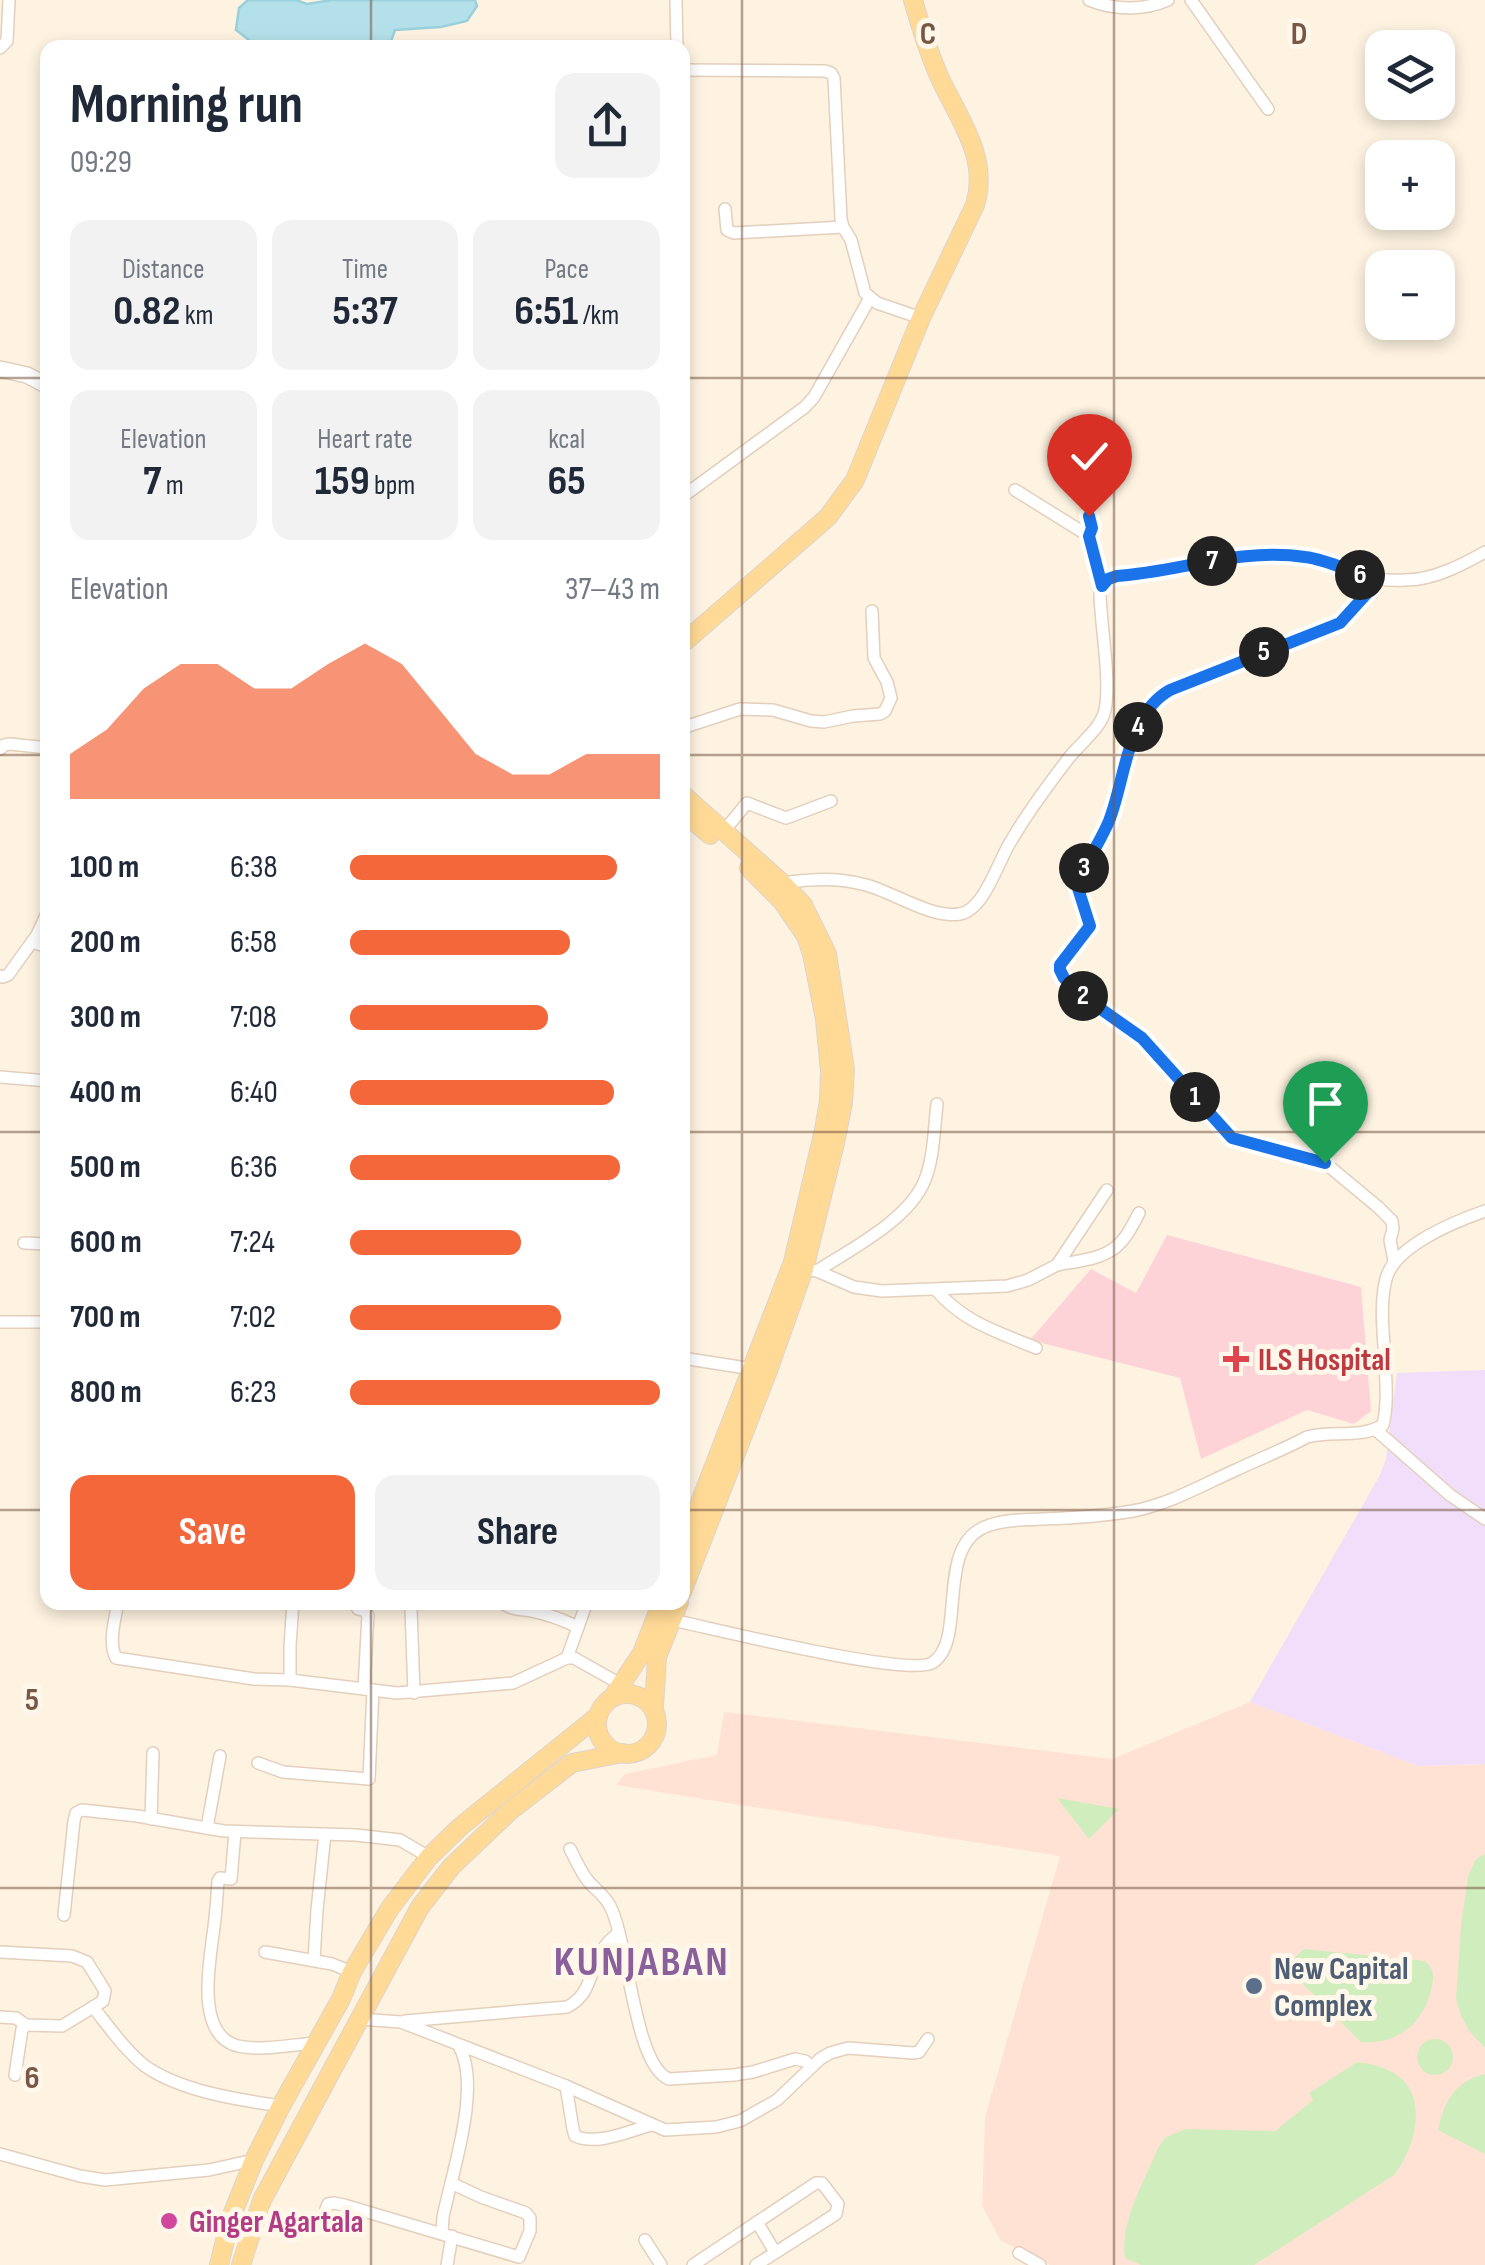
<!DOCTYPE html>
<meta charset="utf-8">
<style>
:root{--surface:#fff;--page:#f2f2f3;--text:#1f2937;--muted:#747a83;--accent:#f3673b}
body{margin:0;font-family:"Sofia Sans Condensed",sans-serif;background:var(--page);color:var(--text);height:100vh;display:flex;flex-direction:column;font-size:38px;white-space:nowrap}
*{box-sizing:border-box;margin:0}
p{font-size:32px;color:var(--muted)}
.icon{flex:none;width:55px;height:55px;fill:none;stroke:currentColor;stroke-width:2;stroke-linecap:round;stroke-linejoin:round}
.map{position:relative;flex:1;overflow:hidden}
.panel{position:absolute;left:40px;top:40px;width:650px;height:1570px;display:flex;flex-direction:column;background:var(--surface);border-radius:20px;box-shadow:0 5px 15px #0003}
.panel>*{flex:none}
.buttons{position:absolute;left:1365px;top:30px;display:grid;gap:20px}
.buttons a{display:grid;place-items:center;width:90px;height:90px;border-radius:20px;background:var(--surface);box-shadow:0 5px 15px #0003;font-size:50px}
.pin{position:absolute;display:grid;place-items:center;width:85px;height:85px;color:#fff;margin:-102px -42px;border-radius:50% 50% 50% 0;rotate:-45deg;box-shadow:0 0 10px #0007}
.pin .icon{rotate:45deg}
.km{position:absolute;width:50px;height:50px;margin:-25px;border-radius:50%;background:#222;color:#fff;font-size:28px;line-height:50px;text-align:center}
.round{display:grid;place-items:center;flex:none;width:105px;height:105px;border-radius:20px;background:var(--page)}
.overview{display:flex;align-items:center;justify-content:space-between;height:170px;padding:0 30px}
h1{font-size:55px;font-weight:700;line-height:75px}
.figures{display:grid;grid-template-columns:repeat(3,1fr);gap:15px;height:170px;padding:10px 30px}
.figures div{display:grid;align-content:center;border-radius:20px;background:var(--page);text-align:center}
.figures b{font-size:42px;font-weight:700}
.figures small{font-size:28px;font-weight:400}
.figures p{font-size:28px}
.chart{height:280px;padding:20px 30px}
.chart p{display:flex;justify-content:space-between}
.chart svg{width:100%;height:180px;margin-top:10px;fill:var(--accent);opacity:.7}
.primary-button{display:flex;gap:20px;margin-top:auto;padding:20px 30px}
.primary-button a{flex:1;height:115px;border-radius:20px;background:var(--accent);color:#fff;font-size:40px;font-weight:700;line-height:115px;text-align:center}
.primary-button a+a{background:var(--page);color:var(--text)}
ul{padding:0 30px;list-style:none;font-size:32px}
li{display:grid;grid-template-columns:160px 120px 1fr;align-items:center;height:75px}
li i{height:25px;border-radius:12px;background:var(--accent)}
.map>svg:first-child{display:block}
</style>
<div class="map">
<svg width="1485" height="2265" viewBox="0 0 1485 2265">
<rect width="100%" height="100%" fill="#fef3e1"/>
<path fill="#ffe2d4" d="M 1250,1702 L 1418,1766 L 1485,1764 L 1485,2265 L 1050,2265 L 1001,2241 L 982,2206 L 985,2117 L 1060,1856 L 616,1785 L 625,1774 L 717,1755 L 724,1712 L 1112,1759 Z"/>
<path fill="#f0defa" d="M 1485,1370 L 1485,1764 L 1418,1766 L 1250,1702 L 1380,1475 L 1386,1459 L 1397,1373 Z"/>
<path fill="#fdd3d7" d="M 1167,1235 L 1361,1287 L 1371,1411 L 1354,1424 L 1307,1410 L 1201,1459 L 1180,1378 L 1030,1340 L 1091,1269 L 1136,1293 Z"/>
<g fill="#d0edbe">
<path d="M 1057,1798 L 1119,1809 L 1089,1839 Z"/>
<path d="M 1485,1854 L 1485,2048 L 1470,2032 L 1461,2016 L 1456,1999 L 1461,1925 L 1468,1876 L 1476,1859 Z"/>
<path d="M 1304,1949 L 1425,1961 C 1435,1970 1434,1977 1431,1990 C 1423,2024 1397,2045 1361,2042 L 1285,1966 Z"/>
<circle cx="1435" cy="2057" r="18"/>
<path d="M 1357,2062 C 1373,2064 1390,2068 1402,2079 C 1428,2104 1413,2151 1394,2175 L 1254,2265 L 1141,2265 L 1125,2258 C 1119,2223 1145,2180 1158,2148 L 1166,2137 L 1186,2129 L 1275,2131 L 1313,2100 L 1309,2093 Z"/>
<path d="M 1485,2074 L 1485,2154 L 1438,2130 C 1444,2101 1455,2081 1485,2074 Z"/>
</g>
<path fill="#b4e0e9" stroke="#99d0dc" stroke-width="2.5" d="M 248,0 L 296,0 L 307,4 L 332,0 L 475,0 L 477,6 L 467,21 L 441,27 L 395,30 L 389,47 L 258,47 L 236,30 L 239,8 Z"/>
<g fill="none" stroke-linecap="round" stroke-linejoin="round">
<defs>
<g id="minor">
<path d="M 676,0 L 677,48"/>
<path d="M 1089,0 C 1113,10 1144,11 1168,0"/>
<path d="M 1191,0 L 1268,109"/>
<path d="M 0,48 L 7,41 L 9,0"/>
<path d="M 682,70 L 825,71 L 831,73 L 834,78 L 841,219 L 843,227 L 851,240 L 865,293 L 877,303 L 921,318"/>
<path d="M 725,209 L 727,230 L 734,233 L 843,227"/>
<path d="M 1075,427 L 1091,528 L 1089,536"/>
<path d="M 1015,490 L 1089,536 L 1102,585"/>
<path d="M 682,497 L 805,407 L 814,397 L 870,298"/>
<path d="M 1373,578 L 1370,590 L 1339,623 L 1170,690 C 1126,714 1126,778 1109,820 C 1100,842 1087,862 1076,882 L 1079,900 L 1090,922 L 1089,927 L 1061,965 L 1060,970 L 1063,978 L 1081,995 L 1141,1038 L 1226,1133 L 1239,1141 L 1325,1163 L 1378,1207 L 1392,1221 L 1393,1229 L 1390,1240 L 1394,1261"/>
<path d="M 48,698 L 48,707"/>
<path d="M 682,728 L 740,709 L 773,710 L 811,721 L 824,722 L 853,716 L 880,714 L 885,711 L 891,698 L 887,682 L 874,658 L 872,611"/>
<path d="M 0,749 L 4,745 L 10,744 L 48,748"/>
<path d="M 724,831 L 747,803 L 786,818 L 831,801"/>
<path d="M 782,883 C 811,879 837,877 866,885 C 893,892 932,919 960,914 C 985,909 998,861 1011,841 C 1028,812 1048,785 1068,759 C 1079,744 1101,729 1105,710 C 1111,681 1101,627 1100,595 C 1101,587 1103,582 1112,578 C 1121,574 1132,575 1142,574 C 1194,565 1249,550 1302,556 C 1323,559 1341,568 1361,575 C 1376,580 1390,581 1406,580 C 1433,580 1462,565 1485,552"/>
<path d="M 32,942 L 48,947"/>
<path d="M 0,976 L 3,977 L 8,975 L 37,935 L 48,911"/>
<path d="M 0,1077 L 48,1081"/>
<path d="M 24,1243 L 48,1244"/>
<path d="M 1057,1265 C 1078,1261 1107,1259 1121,1242 C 1129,1234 1134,1222 1139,1213"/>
<path d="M 804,1269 L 817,1271 L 854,1287 L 882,1291 L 1007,1286 L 1028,1280 L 1057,1265 L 1107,1190"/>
<path d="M 817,1271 C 851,1249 908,1220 924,1182 C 934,1159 934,1129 937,1104"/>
<path d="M 936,1290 C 965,1323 996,1331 1036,1348"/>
<path d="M 0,1322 L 48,1322"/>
<path d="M 682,1358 L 753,1369"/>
<path d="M 1376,1430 L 1450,1495 L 1485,1519"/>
<path d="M 118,1602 C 115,1620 108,1642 116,1658 L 254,1679 L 290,1680 L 397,1693 L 513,1683 L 567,1658 L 574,1658 L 622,1685"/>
<path d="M 355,1602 L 358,1609 L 364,1610 L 368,1615 L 364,1689"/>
<path d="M 501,1602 C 511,1610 519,1609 532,1611 C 548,1614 563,1620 578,1627"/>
<path d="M 411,1609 L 414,1693"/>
<path d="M 672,1620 C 711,1628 907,1677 932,1663 C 969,1641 932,1542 990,1525 C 1007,1519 1025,1520 1043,1519 C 1073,1518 1103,1516 1133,1511 C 1170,1504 1204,1484 1238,1469 C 1261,1458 1285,1449 1307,1437 C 1332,1430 1361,1439 1383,1425 C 1388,1404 1386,1385 1385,1364 C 1384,1336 1379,1306 1386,1279 C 1394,1246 1456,1221 1485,1211"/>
<path d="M 567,1658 L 587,1602"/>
<path d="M 290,1680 L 290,1646 L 293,1602"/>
<path d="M 258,1763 L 283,1772 L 369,1779 L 373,1690"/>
<path d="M 151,1819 L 153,1753"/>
<path d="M 207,1828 L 220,1756"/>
<path d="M 235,1832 L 231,1879 L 220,1878 L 218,1881 C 217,1897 216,1912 214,1927 C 210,1960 194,2035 238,2046 C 262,2051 290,2045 315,2043"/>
<path d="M 570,1849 C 576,1860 581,1873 589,1882 C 596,1890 605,1896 610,1906 C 628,1939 634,2066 669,2079 L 734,2075 L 753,2072 L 795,2059 L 805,2061 L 811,2067"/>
<path d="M 64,1915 L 74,1821 L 76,1813 L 82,1810 L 137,1816 L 224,1831 L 356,1835 L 400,1840 L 429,1857"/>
<path d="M 0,1952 L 72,1956 L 87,1962 L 105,1991 L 103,2001 L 62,2026 L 26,2025 L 22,2029 L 15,2075"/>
<path d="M 265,1952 L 332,1964 L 352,1972"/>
<path d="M 314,1960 L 317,1910 L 325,1834"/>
<path d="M 93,2007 C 109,2027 125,2050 145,2066 C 180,2091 239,2100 281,2106"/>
<path d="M 0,2017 L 16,2018 L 26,2025"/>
<path d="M 359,2019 L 401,2022 L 566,2086 L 665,2130 L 716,2127 L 740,2121 L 777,2100 L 820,2059 L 830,2053 L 848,2048 L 913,2053 L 919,2052 L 928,2039"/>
<path d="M 405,2021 L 567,2007 C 591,1995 589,1973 601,1952 C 605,1944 612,1939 618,1933"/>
<path d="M 566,2086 L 573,2129 L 575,2136 C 597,2146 629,2131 651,2125"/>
<path d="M 0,2154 L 80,2176 L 105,2180 L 209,2170 L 254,2160"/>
<path d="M 326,2209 L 328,2204 L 334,2203 L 344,2205 L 519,2257 L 530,2231 L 530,2218 L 526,2213 L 481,2197 L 451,2183"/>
<path d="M 757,2222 L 775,2252"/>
<path d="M 442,2233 L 443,2217 C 452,2173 482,2086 459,2046"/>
<path d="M 645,2240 L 661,2265"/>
<path d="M 1019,2253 L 1040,2265"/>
<path d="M 447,2265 L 452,2236"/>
<path d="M 693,2265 L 816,2183 L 822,2183 L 838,2204 L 836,2214 L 756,2265"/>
</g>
<path id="tertiary" d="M 0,369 L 27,375 L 48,386"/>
<g id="primary">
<path d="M 682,644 L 828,517 L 855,480 L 921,318 L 975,205 C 990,156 957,117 938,74 C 928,50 920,25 913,0"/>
<path d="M 682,794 L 782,883 L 803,905 L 827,954 L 845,1069 L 843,1103 L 835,1143 L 804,1269 L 769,1368 L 682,1592"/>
<path d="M 682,811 L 710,835"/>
<path d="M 682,1549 L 793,1262 L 824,1130 L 829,1101 L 830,1071 L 825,1019 L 812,954 L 806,936 L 782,901 L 749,868"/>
<circle cx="627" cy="1724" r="30"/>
<path d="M 612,1698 L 642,1653 L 662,1602"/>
<path d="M 654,1708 L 657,1657 L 679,1602"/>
<path d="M 219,2265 L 230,2220 L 254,2160 L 281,2106 L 341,1999 L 352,1972 L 390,1908 L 429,1857 L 460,1827 L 598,1716"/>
<path d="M 241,2265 L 262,2200 L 420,1907 L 451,1867 L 511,1810 L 572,1763 L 623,1753"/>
</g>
</defs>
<use href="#minor" stroke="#e3cfbc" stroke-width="14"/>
<use href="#tertiary" stroke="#e3cfbc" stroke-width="18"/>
<use href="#primary" stroke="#dcd4cf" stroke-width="20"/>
<use href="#minor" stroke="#fff" stroke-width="11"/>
<use href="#tertiary" stroke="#fff" stroke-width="15"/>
<use href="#primary" stroke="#ffda97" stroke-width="18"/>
</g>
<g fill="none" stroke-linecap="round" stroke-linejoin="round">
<defs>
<path id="route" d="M 1089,516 L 1092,528 L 1089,536 L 1102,586 L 1108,579 L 1117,576 C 1179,572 1242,547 1305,557 C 1329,560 1350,572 1373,578 L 1370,590 L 1340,623 L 1170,690 C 1126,715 1126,778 1109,821 C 1100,842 1087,862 1076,882 L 1090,926 L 1060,965 L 1060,970 L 1064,978 L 1081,995 L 1142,1038 L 1232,1138 L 1325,1163"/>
</defs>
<use href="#route" stroke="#fff" stroke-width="20"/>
<use href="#route" stroke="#1a73e8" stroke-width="12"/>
</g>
<path fill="none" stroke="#785845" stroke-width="2.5" stroke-opacity="0.55" d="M 371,0 L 371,48M 742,0 L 742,2265M 1114,0 L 1114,2265M 0,378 L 48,378M 682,378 L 1485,378M 0,755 L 48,755M 682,755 L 1485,755M 0,1132 L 48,1132M 682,1132 L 1485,1132M 0,1510 L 48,1510M 682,1510 L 1485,1510M 371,1602 L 371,2265M 0,1888 L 1485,1888"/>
<path fill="#e0444e" stroke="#fff7e9" stroke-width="4" d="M1231 1344h10v10h10v10h-10v10h-10v-10h-10v-10h10z"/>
<circle fill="#5c6f8a" stroke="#fff7e9" stroke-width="4" cx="1254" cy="1986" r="10"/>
<circle fill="#d1479c" stroke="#fff7e9" stroke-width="4" cx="169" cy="2221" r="10"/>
<g text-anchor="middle" stroke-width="10" stroke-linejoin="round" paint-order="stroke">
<g font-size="32" font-weight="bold" fill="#be3a42" stroke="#fff7e9" text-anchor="start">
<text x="1258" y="1370">ILS Hospital</text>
</g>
<g font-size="32" font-weight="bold" fill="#4e5e75" stroke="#fff7e9" text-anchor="start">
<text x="1274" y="1979">New Capital<tspan x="1274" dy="37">Complex</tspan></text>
</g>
<g font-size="32" font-weight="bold" fill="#b23c85" stroke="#fff7e9" text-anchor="start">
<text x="189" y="2232">Ginger Agartala</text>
</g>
<g font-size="42" font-weight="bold" letter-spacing="2.5" fill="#89609c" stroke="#fff7e9">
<text x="642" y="1975">KUNJABAN</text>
</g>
</g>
<g font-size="32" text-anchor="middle" font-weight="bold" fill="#785845" stroke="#fff7e9" stroke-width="10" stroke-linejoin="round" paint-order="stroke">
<text x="928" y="44">C</text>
<text x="1299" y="44">D</text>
<text x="32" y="1710">5</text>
<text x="32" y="2088">6</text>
</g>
</svg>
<div class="buttons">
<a><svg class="icon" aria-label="layers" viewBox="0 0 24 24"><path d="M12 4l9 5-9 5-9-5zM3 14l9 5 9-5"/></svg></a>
<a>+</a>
<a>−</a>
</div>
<div class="pin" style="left:1325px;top:1163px;background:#1e9e55"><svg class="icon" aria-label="arrive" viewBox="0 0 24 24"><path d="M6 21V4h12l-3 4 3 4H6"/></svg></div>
<div class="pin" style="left:1089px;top:516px;background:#d93025"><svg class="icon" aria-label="check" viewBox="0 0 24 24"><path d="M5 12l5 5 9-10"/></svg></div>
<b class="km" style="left:1195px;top:1097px">1</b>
<b class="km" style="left:1083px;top:996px">2</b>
<b class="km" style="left:1084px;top:868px">3</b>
<b class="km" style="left:1138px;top:727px">4</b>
<b class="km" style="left:1264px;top:652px">5</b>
<b class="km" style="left:1360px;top:575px">6</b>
<b class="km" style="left:1212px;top:561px">7</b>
<section class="panel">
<div class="overview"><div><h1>Morning run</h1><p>09:29</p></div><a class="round"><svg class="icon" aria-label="share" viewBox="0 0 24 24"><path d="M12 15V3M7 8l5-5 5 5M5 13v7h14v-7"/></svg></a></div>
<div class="figures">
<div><p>Distance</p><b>0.82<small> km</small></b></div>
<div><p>Time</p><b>5:37</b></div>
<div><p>Pace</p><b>6:51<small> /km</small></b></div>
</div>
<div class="figures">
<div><p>Elevation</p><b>7<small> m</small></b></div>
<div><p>Heart rate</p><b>159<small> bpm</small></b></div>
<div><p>kcal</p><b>65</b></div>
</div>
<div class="chart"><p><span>Elevation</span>37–43 m</p>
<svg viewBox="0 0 160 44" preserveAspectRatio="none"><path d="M0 44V33L10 27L20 17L30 11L40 11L50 17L60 17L70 11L80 6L90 11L100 22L110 33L120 38L130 38L140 33L150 33L160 33V44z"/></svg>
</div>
<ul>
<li><b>100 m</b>6:38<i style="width:86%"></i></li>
<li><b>200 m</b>6:58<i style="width:71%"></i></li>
<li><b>300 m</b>7:08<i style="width:64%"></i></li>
<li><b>400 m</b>6:40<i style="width:85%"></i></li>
<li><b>500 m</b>6:36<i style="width:87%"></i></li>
<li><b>600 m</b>7:24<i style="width:55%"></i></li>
<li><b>700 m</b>7:02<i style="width:68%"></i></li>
<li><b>800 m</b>6:23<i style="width:100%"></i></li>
</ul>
<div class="primary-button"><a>Save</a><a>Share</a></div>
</section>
</div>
